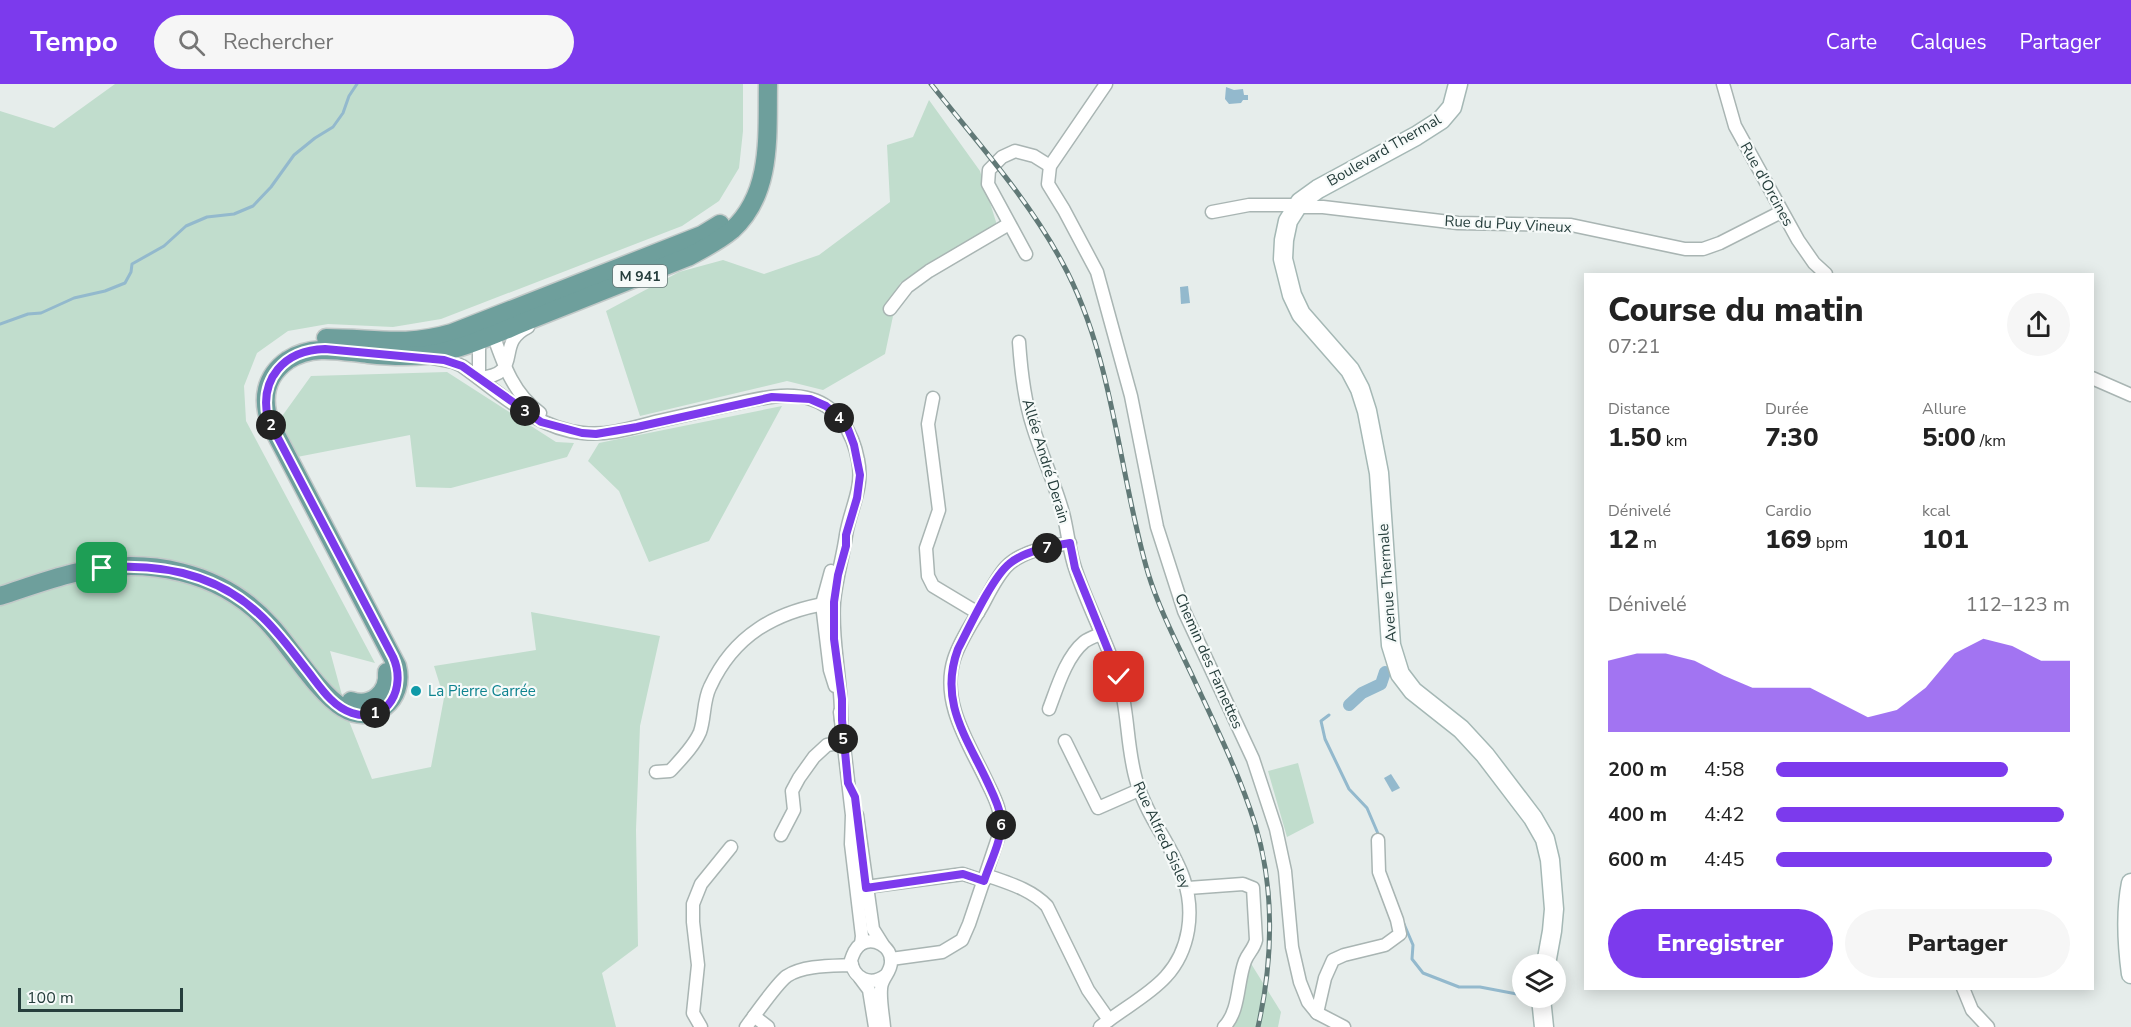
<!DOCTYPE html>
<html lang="fr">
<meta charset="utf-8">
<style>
:root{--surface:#fff;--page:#f6f6f6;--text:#222;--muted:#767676;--accent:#7c3aed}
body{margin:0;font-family:"Nunito Sans",sans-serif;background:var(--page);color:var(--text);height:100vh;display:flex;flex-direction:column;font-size:22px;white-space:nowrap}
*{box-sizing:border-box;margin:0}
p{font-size:20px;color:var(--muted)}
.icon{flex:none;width:33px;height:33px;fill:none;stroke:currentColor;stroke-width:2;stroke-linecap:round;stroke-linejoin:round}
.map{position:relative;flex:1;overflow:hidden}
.side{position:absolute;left:1584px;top:189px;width:510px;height:717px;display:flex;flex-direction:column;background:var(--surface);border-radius:0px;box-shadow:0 3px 15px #0003}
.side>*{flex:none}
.buttons{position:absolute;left:1512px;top:870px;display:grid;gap:12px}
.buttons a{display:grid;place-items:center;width:54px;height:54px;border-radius:50%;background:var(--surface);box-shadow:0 3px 15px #0003;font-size:30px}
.scale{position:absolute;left:18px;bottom:15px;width:165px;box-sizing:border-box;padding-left:6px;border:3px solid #263e3c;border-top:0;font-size:16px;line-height:21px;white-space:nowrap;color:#263e3c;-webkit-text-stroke:4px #f6faf9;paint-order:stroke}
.pin{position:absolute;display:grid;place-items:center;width:51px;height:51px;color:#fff;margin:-26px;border-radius:12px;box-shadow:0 3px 9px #0006}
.km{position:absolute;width:30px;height:30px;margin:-15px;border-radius:50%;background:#222;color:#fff;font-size:16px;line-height:30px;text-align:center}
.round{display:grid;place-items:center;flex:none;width:63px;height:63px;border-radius:32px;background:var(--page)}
.overview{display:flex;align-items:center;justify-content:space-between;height:102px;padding:0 24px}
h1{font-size:33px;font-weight:800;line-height:45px}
.figures{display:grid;grid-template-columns:repeat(3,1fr);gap:9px;height:102px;padding:6px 24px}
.figures div{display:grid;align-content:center}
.figures b{font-size:26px;font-weight:800}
.figures small{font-size:16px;font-weight:400}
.figures p{font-size:16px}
.chart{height:168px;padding:12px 24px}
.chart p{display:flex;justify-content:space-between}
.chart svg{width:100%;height:108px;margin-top:6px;fill:var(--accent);opacity:.7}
.button{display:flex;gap:12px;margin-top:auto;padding:12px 24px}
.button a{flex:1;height:69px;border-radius:36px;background:var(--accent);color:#fff;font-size:24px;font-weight:800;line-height:69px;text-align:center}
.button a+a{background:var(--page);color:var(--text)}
ul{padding:0 24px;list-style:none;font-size:20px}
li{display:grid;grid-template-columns:96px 72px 1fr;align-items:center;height:45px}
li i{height:15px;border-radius:8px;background:var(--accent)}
header{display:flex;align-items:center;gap:36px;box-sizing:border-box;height:84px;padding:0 30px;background:var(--accent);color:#fff}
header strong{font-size:28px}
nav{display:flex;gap:33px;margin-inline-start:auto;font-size:21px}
.search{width:420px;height:54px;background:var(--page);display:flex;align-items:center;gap:15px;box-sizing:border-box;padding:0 21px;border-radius:33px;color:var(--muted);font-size:22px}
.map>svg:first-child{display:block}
</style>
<header>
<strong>Tempo</strong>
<div class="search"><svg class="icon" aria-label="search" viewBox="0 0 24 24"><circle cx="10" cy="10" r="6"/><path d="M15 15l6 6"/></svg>Rechercher</div>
<nav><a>Carte</a><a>Calques</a><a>Partager</a></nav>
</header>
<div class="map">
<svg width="2131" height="943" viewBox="0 0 2131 943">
<rect width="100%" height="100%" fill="#e6edeb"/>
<g fill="#c1ddcd">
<path d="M 115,0 L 743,0 L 743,47 L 739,84 L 719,117 L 682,142 L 441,235 L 393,243 L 328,240 L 288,247 L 257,269 L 244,302 L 246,337 L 375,579 L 330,567 L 349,637 L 372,695 L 431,683 L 444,614 L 434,582 L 536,566 L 531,528 L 660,552 L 640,642 L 636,746 L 638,862 L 602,889 L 616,943 L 0,943 L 0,27 L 54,44 Z"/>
<path d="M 929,16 L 980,87 L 997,141 L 900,199 L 885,270 L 823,306 L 787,297 L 640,332 L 606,227 L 679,188 L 723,176 L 764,190 L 819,171 L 890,118 L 887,61 L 913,53 Z"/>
<path d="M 447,288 L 556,358 L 574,359 L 567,373 L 451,404 L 416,403 L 410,351 L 297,373 L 280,335 L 311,292 Z"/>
<path d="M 782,322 L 709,457 L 649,478 L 619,407 L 588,377 L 599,359 Z"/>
<path d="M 1298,679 L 1314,739 L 1287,753 L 1268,687 Z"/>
<path d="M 1250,878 L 1281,928 L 1278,943 L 1228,943 Z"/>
</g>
<g fill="#93b9cd">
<path d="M 1226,3 L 1234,6 L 1243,5 L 1244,11 L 1248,11 L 1248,16 L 1243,16 L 1241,19 L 1229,20 L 1225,15 Z"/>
<path d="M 1188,202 L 1190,219 L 1181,220 L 1180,203 Z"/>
<path d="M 1391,690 L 1400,704 L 1392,708 L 1384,694 Z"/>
</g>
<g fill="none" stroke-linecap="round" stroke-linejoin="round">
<g stroke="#93b9cd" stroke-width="3">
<path d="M 0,240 L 28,230 L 41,229 L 74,214 L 105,207 L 125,199 L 131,188 L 132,180 L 164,162 L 186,142 L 207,133 L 234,130 L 253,122 L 271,103 L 294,71 L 315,54 L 333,43 L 343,29 L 349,12 L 357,0"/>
<path d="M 1329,631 L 1321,637 L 1325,655 L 1349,705 L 1367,724 L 1379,752"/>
<path d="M 1404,840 L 1413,861 L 1412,875 L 1423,889 L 1459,903 L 1480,903 L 1522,911"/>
</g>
<path stroke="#93b9cd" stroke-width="12" d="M 1349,621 L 1362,609 L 1381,600 L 1385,588"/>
<defs>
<g id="minor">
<path d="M 1106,0 L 1050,82 L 1048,100 L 1064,126 L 1097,188 L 1131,312 L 1157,443 L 1184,527 L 1253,675 L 1276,745 L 1285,787 L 1292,863 L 1300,898 L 1308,918 L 1317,929 L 1344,943"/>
<path d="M 1723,0 L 1735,42 L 1798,156 L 1814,179 L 1826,190"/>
<path d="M 1296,123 L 1323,123 L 1458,139 L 1571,141 L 1685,165 L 1703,165 L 1720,159 L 1781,128"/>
<path d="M 1212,128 L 1249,121 L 1298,121"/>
<path d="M 1026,170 L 988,100 L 989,86 L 1002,73 L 1015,67 L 1034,72 L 1050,82"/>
<path d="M 890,225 L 907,203 L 929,187 L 1009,140"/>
<path d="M 485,249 L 494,253 C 504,282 514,310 540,329"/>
<path d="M 481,250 L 479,263 L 479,294 C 526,290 493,260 528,243"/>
<path d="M 1019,258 C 1021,287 1024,316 1033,343 C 1042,372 1055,400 1063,429 C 1068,448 1069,468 1076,487 C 1088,522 1106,556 1118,592 C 1129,626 1126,664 1137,699 C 1154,753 1198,785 1188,846 C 1179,900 1137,913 1100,943"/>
<path d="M 432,274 L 453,278 L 462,282 C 499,308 536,345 583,349 C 609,352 635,343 659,337 C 686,331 712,325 739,319 C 761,314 788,308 811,315 C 838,323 853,349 858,376 C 864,404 850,425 846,451 C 843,473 836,495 834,518 C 831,557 842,596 841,636"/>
<path d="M 2092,294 L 2131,311"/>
<path d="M 933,314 L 928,340 L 939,426 L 926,464 L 928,492 L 933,502 L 978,529"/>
<path d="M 831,487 L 822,520 L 830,586 L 835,602"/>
<path d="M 1049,625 C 1057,604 1066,573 1084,558 C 1089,554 1096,552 1101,550"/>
<path d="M 840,628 L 852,731 L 851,760 L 862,852 L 861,860"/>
<path d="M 1065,657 L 1098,724 L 1139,706"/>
<path d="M 656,688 L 670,687 L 672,685 C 682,674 694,662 700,648 C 705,634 703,617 710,603 C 734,551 775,528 829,519"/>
<path d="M 857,731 L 873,845 L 883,861"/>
<path d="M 781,751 L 794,726 L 792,707 L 799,694 L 814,673 L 827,661 L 844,658"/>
<path d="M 986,791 C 1008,799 1031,805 1047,822 L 1088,906 L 1109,936"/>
<path d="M 866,803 L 963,790 L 984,797"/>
<path d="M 1188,804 L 1243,800 L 1253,804 L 1256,856 C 1254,865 1248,869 1245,877 C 1237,898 1240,927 1224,943"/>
<path d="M 891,875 L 942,868 L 962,856 L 969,840 L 1000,748 C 1003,731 996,716 988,700 C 970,661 940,619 954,575 C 960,556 972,539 982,522 C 989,509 996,494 1006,483 C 1021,467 1050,462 1070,459"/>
<path d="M 860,894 L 869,906 L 875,943"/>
<path d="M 1963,904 L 1972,926 L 1988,943"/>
<path d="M 1317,929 L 1325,894 L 1333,876 L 1344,871 L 1385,861 L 1400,850 L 1397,836 L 1379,788 L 1378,756"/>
<path d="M 754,932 L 768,943"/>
<path d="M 701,943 L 693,929 L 698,881 L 693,838 L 693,820 L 701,800 L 731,763"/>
<path d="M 746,943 C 755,931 777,899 787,892 C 804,881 832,882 852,881"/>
<path d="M 884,943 C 883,931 880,917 881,905 C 881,894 891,889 891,878 C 892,863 874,852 861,860 C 855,864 853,870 851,876 C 853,895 871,903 886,891"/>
</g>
<g id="secondary">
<path d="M 1458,0 L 1452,23 L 1441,36 L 1416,52 L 1318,105 L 1300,118 L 1288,137 L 1284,156 L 1283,175 L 1292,211 L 1301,230 L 1350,286 L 1360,305 L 1367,327 L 1379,389 L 1391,561 L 1400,590 L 1413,607 L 1461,645 L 1485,671 L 1533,734 L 1545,755 L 1550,776 L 1554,825 L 1552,847 L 1546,880"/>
<path d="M 2131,799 C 2125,829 2127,860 2131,890"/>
<path d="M 1541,914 L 1544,943"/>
</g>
<g id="primary">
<path d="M 326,254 C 373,254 404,263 452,249 L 702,151 L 720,140"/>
<path d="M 0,512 C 25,504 49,495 74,489 C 145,472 222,486 271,542 C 291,564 319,610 343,624 C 373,643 406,615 397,582 L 271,341 C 261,316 265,292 288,276 C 313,260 340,267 368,270 C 387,272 407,273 427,271 C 461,266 495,250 527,237 C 580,216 634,195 688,173 C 703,165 719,157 732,146 C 773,109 767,50 768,0"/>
<path d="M 351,617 C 371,624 389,609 387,588"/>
</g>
</defs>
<use href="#minor" stroke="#a9b5b3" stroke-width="15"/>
<use href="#secondary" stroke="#a5b8b5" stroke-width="21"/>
<use href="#primary" stroke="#c2c9c8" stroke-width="21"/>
<use href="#minor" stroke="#fff" stroke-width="12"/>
<use href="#secondary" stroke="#fff" stroke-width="18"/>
<use href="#primary" stroke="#6e9f9c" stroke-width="18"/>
<defs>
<path id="rail" d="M 931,0 C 976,57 1027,113 1062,178 C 1114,273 1118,387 1148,489 C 1160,528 1180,565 1197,602 C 1218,647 1240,692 1255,740 C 1275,805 1273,877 1258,943"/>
</defs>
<use href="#rail" stroke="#617977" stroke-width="5"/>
<use href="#rail" stroke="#f6faf9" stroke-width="3" stroke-dasharray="9" stroke-linecap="butt"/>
</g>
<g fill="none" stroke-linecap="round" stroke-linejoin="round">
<defs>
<path id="route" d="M 102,484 C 160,479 215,489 259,530 C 277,546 291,566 306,585 C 319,601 331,622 352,629 C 388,641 407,603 393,573 L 268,335 C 259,295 284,266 325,265 L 444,276 L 462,282 L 541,338 L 582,349 L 596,350 L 637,343 L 772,313 L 810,315 L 826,322 L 839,333 L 848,345 L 854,361 L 860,391 L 857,414 L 846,451 L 846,462 L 838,491 L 834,518 L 834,555 L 842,615 L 842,636 L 848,699 L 855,713 L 866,804 L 963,790 L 984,797 C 990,778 1003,755 1001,734 C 999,721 992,708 986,695 C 965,651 939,616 958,565 C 969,544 992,494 1009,480 C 1024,467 1050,462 1070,459 L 1075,484 L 1119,593"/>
</defs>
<use href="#route" stroke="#fff" stroke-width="12"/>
<use href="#route" stroke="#7c3aed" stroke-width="8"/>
</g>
<circle fill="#0f9aa8" stroke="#f6faf9" stroke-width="2" cx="416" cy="607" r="6"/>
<g text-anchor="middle" stroke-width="4.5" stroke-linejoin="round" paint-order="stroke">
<rect fill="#f6faf9" stroke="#647675" stroke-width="1.5" x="613" y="181" width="54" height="22" rx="4.5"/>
<g font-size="14" font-weight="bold" fill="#263e3c">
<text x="640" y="197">M 941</text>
</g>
<g font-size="15" fill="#263e3c" stroke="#f6faf9">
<text transform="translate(1384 66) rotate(-30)" y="5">Boulevard Thermal</text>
<text transform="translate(1767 100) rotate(61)" y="5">Rue d'Orcines</text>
<text transform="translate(1508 140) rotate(3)" y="5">Rue du Puy Vineux</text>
<text transform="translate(1046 377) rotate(73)" y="5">Allée André Derain</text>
<text transform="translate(1387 499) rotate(-94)" y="5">Avenue Thermale</text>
<text transform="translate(1209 577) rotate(66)" y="5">Chemin des Farnettes</text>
<text transform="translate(1162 751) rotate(65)" y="5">Rue Alfred Sisley</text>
</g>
<g font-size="15" fill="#0d838f" stroke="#f6faf9" text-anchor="start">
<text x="428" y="612">La Pierre Carrée</text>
</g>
</g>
</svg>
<div class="buttons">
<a><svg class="icon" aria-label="layers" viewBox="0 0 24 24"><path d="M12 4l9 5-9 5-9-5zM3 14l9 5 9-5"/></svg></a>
</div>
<div class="scale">100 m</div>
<div class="pin" style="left:102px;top:484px;background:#1e9e55"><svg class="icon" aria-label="arrive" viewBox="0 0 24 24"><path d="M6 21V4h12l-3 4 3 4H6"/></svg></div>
<div class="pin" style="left:1119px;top:593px;background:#d93025"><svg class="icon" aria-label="check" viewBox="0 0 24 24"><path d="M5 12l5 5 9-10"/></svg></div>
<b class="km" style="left:375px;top:629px">1</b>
<b class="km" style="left:271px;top:341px">2</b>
<b class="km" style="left:525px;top:327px">3</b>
<b class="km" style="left:839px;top:334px">4</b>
<b class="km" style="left:843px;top:655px">5</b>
<b class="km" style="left:1001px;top:741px">6</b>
<b class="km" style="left:1047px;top:464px">7</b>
<section class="side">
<div class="overview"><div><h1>Course du matin</h1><p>07:21</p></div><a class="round"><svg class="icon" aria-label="share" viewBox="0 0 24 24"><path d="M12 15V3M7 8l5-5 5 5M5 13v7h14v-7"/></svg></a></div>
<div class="figures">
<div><p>Distance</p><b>1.50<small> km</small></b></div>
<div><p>Durée</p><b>7:30</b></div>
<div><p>Allure</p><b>5:00<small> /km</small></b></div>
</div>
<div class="figures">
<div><p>Dénivelé</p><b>12<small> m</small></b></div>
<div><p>Cardio</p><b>169<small> bpm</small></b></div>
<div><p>kcal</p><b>101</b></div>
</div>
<div class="chart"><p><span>Dénivelé</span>112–123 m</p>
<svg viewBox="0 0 160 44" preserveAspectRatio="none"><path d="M0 44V15L10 12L20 12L30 15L40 21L50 26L60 26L70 26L80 32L90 38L100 35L110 26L120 12L130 6L140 9L150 15L160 15V44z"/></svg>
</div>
<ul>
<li><b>200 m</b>4:58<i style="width:79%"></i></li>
<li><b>400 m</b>4:42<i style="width:98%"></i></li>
<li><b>600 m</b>4:45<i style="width:94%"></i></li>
</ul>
<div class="button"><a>Enregistrer</a><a>Partager</a></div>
</section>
</div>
